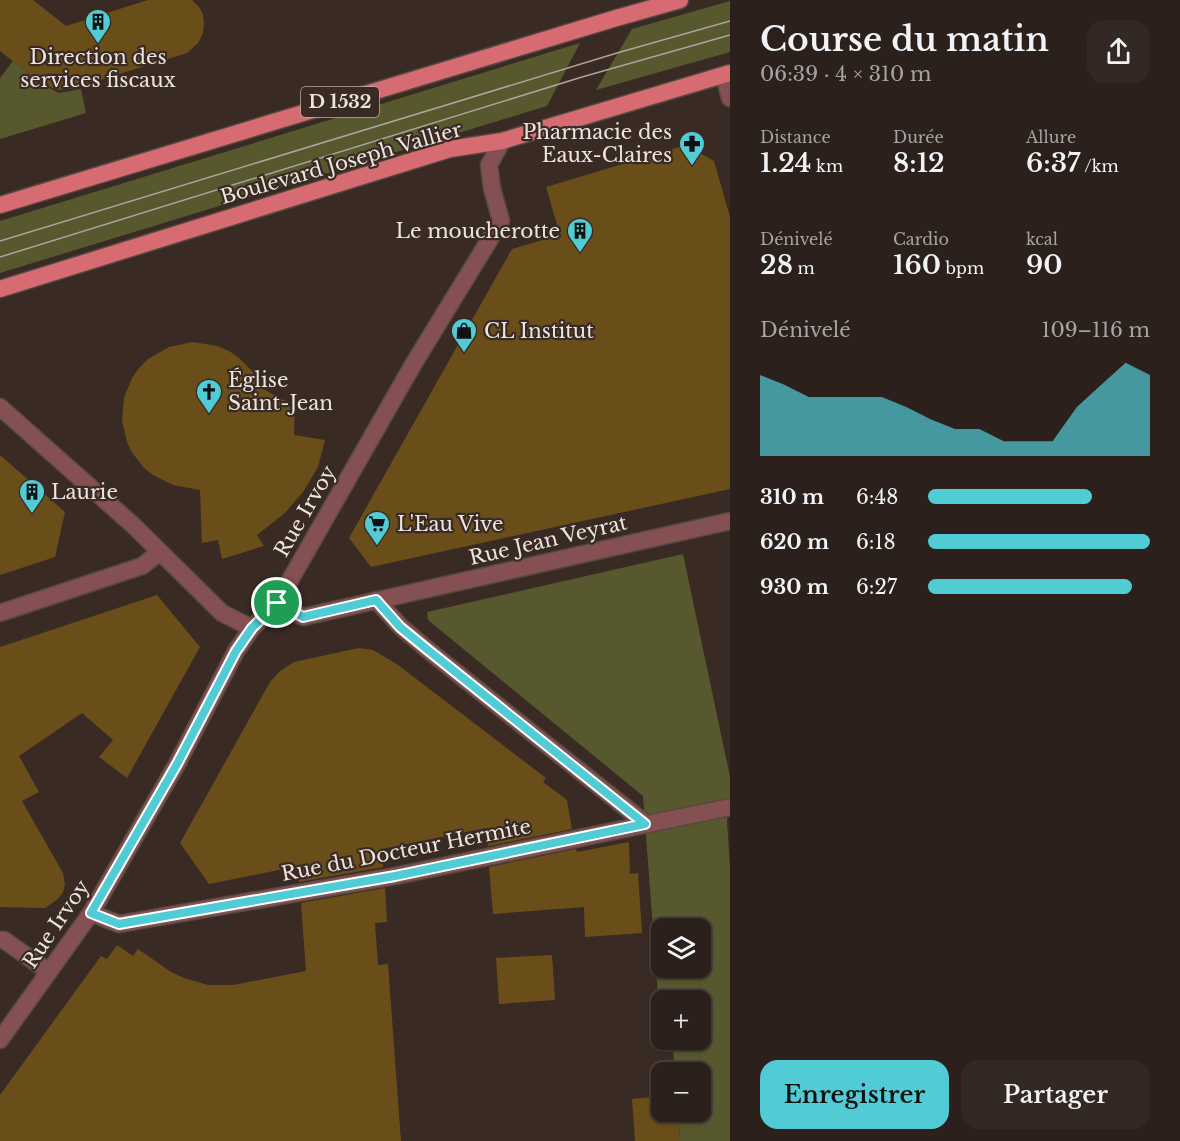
<!DOCTYPE html>
<html lang="fr">
<meta charset="utf-8">
<style>
:root{--surface:#2b201b;--page:#332824;--text:#f1f3f6;--muted:#a6a3a3;--line:#473e3a;--accent:#51ccd4}
body{margin:0;font-family:"Libre Baskerville",serif;background:var(--page);color:var(--text);height:100vh;display:flex;flex-direction:column;font-size:22px;white-space:nowrap}
*{box-sizing:border-box;margin:0}
p{font-size:20px;color:var(--muted)}
.icon{flex:none;width:33px;height:33px;fill:none;stroke:currentColor;stroke-width:2;stroke-linecap:round;stroke-linejoin:round}
.map{position:relative;flex:1;overflow:hidden}
.sheet{display:flex;flex-direction:column;background:var(--surface);width:450px}
.sheet>*{flex:none}
.fabs{position:absolute;left:651px;top:918px;display:grid;gap:12px}
.fabs a{display:grid;place-items:center;width:60px;height:60px;border-radius:12px;background:var(--surface);box-shadow:0 2px 4px #0004,0 0 0 2px var(--line);font-size:30px}
.pin{position:absolute;display:grid;place-items:center;width:51px;height:51px;color:#fff;margin:-26px;border:3px solid #fff;border-radius:50%;box-shadow:0 2px 6px #0007}
.round{display:grid;place-items:center;flex:none;width:63px;height:63px;border-radius:18px;background:var(--page)}
.head{display:flex;align-items:center;justify-content:space-between;height:102px;padding:0 30px}
h1{font-size:33px;font-weight:600;line-height:45px}
.figures{display:grid;grid-template-columns:repeat(3,1fr);gap:9px;height:102px;padding:6px 30px}
.figures div{display:grid;align-content:center}
.figures b{font-size:26px;font-weight:600}
.figures small{font-size:16px;font-weight:400}
.figures p{font-size:16px}
.chart{height:168px;padding:12px 30px}
.chart p{display:flex;justify-content:space-between}
.chart svg{width:100%;height:108px;margin-top:6px;fill:var(--accent);opacity:.7}
.button{display:flex;gap:12px;margin-top:auto;padding:12px 30px}
.button a{flex:1;height:69px;border-radius:18px;background:var(--accent);color:#111;font-size:24px;font-weight:600;line-height:69px;text-align:center}
.button a+a{background:var(--page);color:var(--text)}
ul{padding:0 30px;list-style:none;font-size:20px}
li{display:grid;grid-template-columns:96px 72px 1fr;align-items:center;height:45px}
li i{height:15px;border-radius:8px;background:var(--accent)}
main{display:flex;flex:1;min-height:0}
.map>svg:first-child{display:block}
</style>
<main>
<div class="map">
<svg width="730" height="1141" viewBox="0 0 730 1141">
<rect width="100%" height="100%" fill="#392b24"/>
<g fill="#57582e" fill-rule="evenodd">
<path d="M 730,1 L 730,52 L 596,90 L 632,29 Z"/>
<path d="M 580,43 L 547,106 L 0,273 L 0,221 Z"/>
<path d="M 13,61 L 42,84 L 59,93 L 81,89 L 86,113 L 0,139 L 0,78 Z"/>
<path d="M 683,554 L 730,777 L 730,799 L 727,821 L 730,867 L 730,1141 L 680,1141 L 678,1112 L 700,1112 L 700,1072 L 675,1072 L 672,1040 L 700,1040 L 700,1000 L 662,1000 L 661,1007 L 659,1008 L 643,796 L 428,620 L 427,612 ZM 662,928 L 700,928 L 700,968 L 662,968 Z"/>
</g>
<g fill="#6a4e1a">
<path d="M 0,0 L 33,0 L 66,26 L 148,0 L 192,0 L 199,7 L 203,14 L 204,23 L 203,33 L 198,43 L 187,53 L 71,89 L 59,90 L 42,84 L 0,51 Z"/>
<path d="M 686,145 L 714,161 L 730,217 L 730,489 L 371,567 L 349,538 L 512,249 L 560,235 L 546,187 Z"/>
<path d="M 193,342 L 217,346 L 229,351 L 238,357 L 254,373 L 263,389 L 295,406 L 294,435 L 325,440 L 318,467 L 303,492 L 285,513 L 257,535 L 264,546 L 222,559 L 218,540 L 202,543 L 200,490 L 173,485 L 153,475 L 144,468 L 131,451 L 127,442 L 122,421 L 124,398 L 132,378 L 139,368 L 148,359 L 169,347 Z"/>
<path d="M 0,455 L 65,512 L 55,557 L 0,575 Z"/>
<path d="M 157,595 L 200,647 L 127,778 L 99,757 L 113,740 L 82,713 L 19,756 L 39,792 L 22,801 L 63,873 L 65,884 L 63,892 L 58,899 L 45,908 L 0,907 L 0,647 Z"/>
<path d="M 359,648 L 373,650 L 398,665 L 546,778 L 543,782 L 567,800 L 572,829 L 488,846 L 486,828 L 382,849 L 383,867 L 299,882 L 298,866 L 209,884 L 180,843 L 270,682 L 280,671 L 294,662 Z"/>
<path d="M 629,842 L 630,874 L 638,873 L 642,933 L 585,937 L 584,907 L 493,914 L 489,867 L 576,849 L 577,852 Z"/>
<path d="M 385,888 L 387,922 L 375,923 L 378,965 L 388,964 L 401,1141 L 0,1141 L 0,1095 L 101,956 L 107,959 L 117,945 L 133,956 L 138,949 L 171,972 L 184,978 L 208,985 L 233,985 L 306,971 L 301,903 Z"/>
<path d="M 552,955 L 555,1000 L 499,1004 L 496,958 Z"/>
<path d="M 662,1096 L 662,1112 L 678,1112 L 680,1141 L 635,1141 L 632,1099 Z"/>
</g>
<g fill="none" stroke-linecap="round" stroke-linejoin="round">
<defs>
<g id="minor">
<path d="M 724,75 L 730,98"/>
<path d="M 0,407 L 134,526 L 222,613 L 252,628"/>
<path d="M 376,600 L 401,627 L 428,650 L 645,823"/>
<path d="M 277,603 L 303,617 L 730,521"/>
<path d="M 0,613 L 142,566 L 160,552"/>
<path d="M 91,913 L 119,924 L 395,876 L 730,807"/>
<path d="M 0,940 L 4,940 L 49,972"/>
<path d="M 0,1040 L 91,913 L 177,764 L 236,651 L 252,628 L 277,603 L 414,363 L 501,221 L 492,188 L 489,165 L 502,141"/>
</g>
<g id="primary">
<path d="M 0,205 L 613,19 L 680,0"/>
<path d="M 0,289 L 450,149 L 502,141 L 730,73"/>
</g>
</defs>
<use href="#minor" stroke="#564842" stroke-width="19"/>
<use href="#primary" stroke="#564842" stroke-width="19"/>
<use href="#minor" stroke="#845051" stroke-width="16"/>
<use href="#primary" stroke="#d66c71" stroke-width="16"/>
<g stroke="#aea39e" stroke-width="1.5">
<path d="M 0,241 L 617,53 L 730,21"/>
<path d="M 0,257 L 582,77 L 730,35"/>
</g>
</g>
<g fill="none" stroke-linecap="round" stroke-linejoin="round">
<defs>
<path id="route" d="M 376,600 L 400,627 L 428,650 L 645,824 L 395,876 L 119,924 L 91,913 L 177,764 L 236,651 L 252,628 L 277,603 L 303,617 Z"/>
</defs>
<use href="#route" stroke="#fff" stroke-width="12"/>
<use href="#route" stroke="#51ccd4" stroke-width="8"/>
</g>
<defs>
<symbol id="building-pin" viewBox="-11 -11 22 30"><path d="M0 17L-7.5 6A9.5 9.5 0 1 1 7.5 6Z" fill="#51ccd4" stroke="#392b24"/><path d="M-4-6H4V6H1V3H-1V6H-4ZM-2.5-4.3h1.7v1.8h-1.7ZM.8-4.3h1.7v1.8H.8ZM-2.5-1h1.7V.8h-1.7ZM.8-1h1.7V.8H.8Z" fill="#111"/></symbol>
<symbol id="pharmacy-pin" viewBox="-11 -11 22 30"><path d="M0 17L-7.5 6A9.5 9.5 0 1 1 7.5 6Z" fill="#51ccd4" stroke="#392b24"/><path d="M-2-6h4v4h4v4h-4v4h-4v-4h-4v-4h4Z" fill="#111"/></symbol>
<symbol id="shop-pin" viewBox="-11 -11 22 30"><path d="M0 17L-7.5 6A9.5 9.5 0 1 1 7.5 6Z" fill="#51ccd4" stroke="#392b24"/><path d="M-5-2.5h2.3a2.7 3.5 0 0 1 5.4 0H5L5.5 6h-11ZM-1.5-2.5h3a1.5 2.3 0 0 0-3 0Z" fill="#111"/></symbol>
<symbol id="church-pin" viewBox="-11 -11 22 30"><path d="M0 17L-7.5 6A9.5 9.5 0 1 1 7.5 6Z" fill="#51ccd4" stroke="#392b24"/><path d="M-1.2-6h2.4v3.5h3.3v2.4h-3.3V6h-2.4V-.1h-3.3v-2.4h3.3Z" fill="#111"/></symbol>
<symbol id="supermarket-pin" viewBox="-11 -11 22 30"><path d="M0 17L-7.5 6A9.5 9.5 0 1 1 7.5 6Z" fill="#51ccd4" stroke="#392b24"/><path d="M-6-5.5h2.5l.6 2H6L4.5 2H-2.5L-4.4-4H-6ZM-1.5 3.2a1.3 1.3 0 1 0 .1 0ZM3 3.2a1.3 1.3 0 1 0 .1 0Z" fill="#111"/></symbol>
</defs>
<g fill-rule="evenodd">
<use href="#building-pin" x="83" y="7" width="30" height="40"/>
<use href="#pharmacy-pin" x="677" y="129" width="30" height="40"/>
<use href="#building-pin" x="565" y="216" width="30" height="40"/>
<use href="#shop-pin" x="449" y="316" width="30" height="40"/>
<use href="#church-pin" x="194" y="377" width="30" height="40"/>
<use href="#building-pin" x="17" y="477" width="30" height="40"/>
<use href="#supermarket-pin" x="362" y="509" width="30" height="40"/>
</g>
<g text-anchor="middle" stroke-width="4.5" stroke-linejoin="round" paint-order="stroke">
<rect fill="#392b24" stroke="#b7aca7" stroke-width="1.5" x="301" y="87" width="78" height="30" rx="4.5"/>
<g font-size="18" font-weight="bold" fill="#ede3df">
<text x="340" y="108">D 1532</text>
</g>
<g font-size="20" fill="#ede3df" stroke="#392b24" text-anchor="start">
<text x="98" y="64" text-anchor="middle">Direction des<tspan x="98" dy="23">services fiscaux</tspan></text>
<text x="672" y="139" text-anchor="end">Pharmacie des<tspan x="672" dy="23">Eaux-Claires</tspan></text>
<text x="560" y="238" text-anchor="end">Le moucherotte</text>
<text x="484" y="338">CL Institut</text>
<text x="228" y="387">Église<tspan x="228" dy="23">Saint-Jean</tspan></text>
<text x="51" y="499">Laurie</text>
<text x="397" y="531">L'Eau Vive</text>
</g>
<g font-size="20" fill="#ede3df" stroke="#392b24">
<text transform="translate(341 163) rotate(-16)" y="7">Boulevard Joseph Vallier</text>
<text transform="translate(305 511) rotate(-60)" y="7">Rue Irvoy</text>
<text transform="translate(548 540) rotate(-13)" y="7">Rue Jean Veyrat</text>
<text transform="translate(406 850) rotate(-11)" y="7">Rue du Docteur Hermite</text>
<text transform="translate(56 924) rotate(-56)" y="7">Rue Irvoy</text>
</g>
</g>
</svg>
<div class="fabs">
<a><svg class="icon" aria-label="layers" viewBox="0 0 24 24"><path d="M12 4l9 5-9 5-9-5zM3 14l9 5 9-5"/></svg></a>
<a>+</a>
<a>−</a>
</div>
<div class="pin" style="left:277px;top:603px;background:#1e9e55"><svg class="icon" aria-label="arrive" viewBox="0 0 24 24"><path d="M6 21V4h12l-3 4 3 4H6"/></svg></div>
</div>
<section class="sheet">
<div class="head"><div><h1>Course du matin</h1><p>06:39 · 4 × 310 m</p></div><a class="round"><svg class="icon" aria-label="share" viewBox="0 0 24 24"><path d="M12 15V3M7 8l5-5 5 5M5 13v7h14v-7"/></svg></a></div>
<div class="figures">
<div><p>Distance</p><b>1.24<small> km</small></b></div>
<div><p>Durée</p><b>8:12</b></div>
<div><p>Allure</p><b>6:37<small> /km</small></b></div>
</div>
<div class="figures">
<div><p>Dénivelé</p><b>28<small> m</small></b></div>
<div><p>Cardio</p><b>160<small> bpm</small></b></div>
<div><p>kcal</p><b>90</b></div>
</div>
<div class="chart"><p><span>Dénivelé</span>109–116 m</p>
<svg viewBox="0 0 160 44" preserveAspectRatio="none"><path d="M0 44V11L10 15L20 20L30 20L40 20L50 20L60 24L70 29L80 33L90 33L100 38L110 38L120 38L130 24L140 15L150 6L160 11V44z"/></svg>
</div>
<ul>
<li><b>310 m</b>6:48<i style="width:74%"></i></li>
<li><b>620 m</b>6:18<i style="width:100%"></i></li>
<li><b>930 m</b>6:27<i style="width:92%"></i></li>
</ul>
<div class="button"><a>Enregistrer</a><a>Partager</a></div>
</section>
</main>
